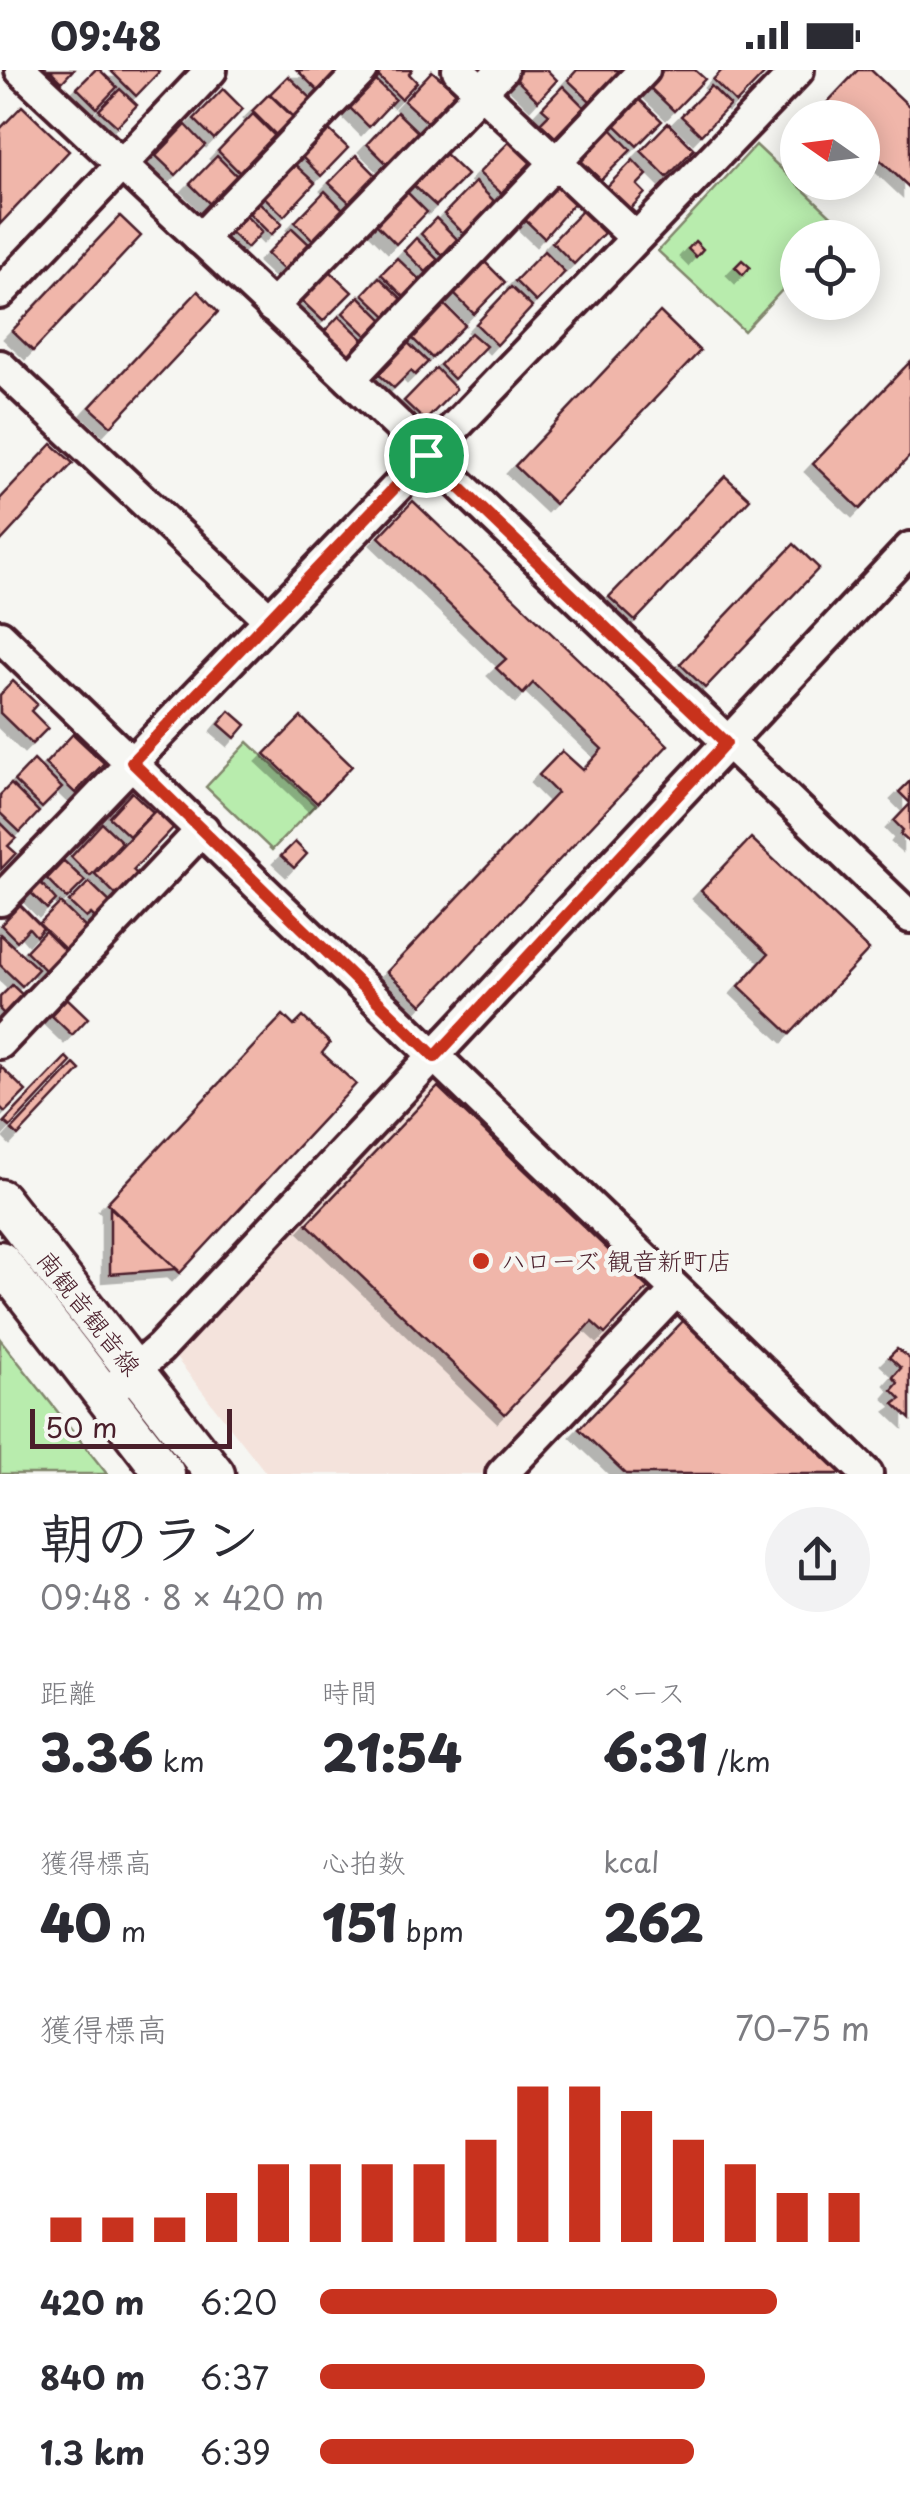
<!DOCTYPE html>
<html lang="ja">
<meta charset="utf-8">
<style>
:root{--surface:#fff;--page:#f2f2f3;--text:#2b2b33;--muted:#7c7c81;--accent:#c8321e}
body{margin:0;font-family:"Playpen Sans","Klee One",sans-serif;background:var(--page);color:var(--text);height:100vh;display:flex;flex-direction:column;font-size:38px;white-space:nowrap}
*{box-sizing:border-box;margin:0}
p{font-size:32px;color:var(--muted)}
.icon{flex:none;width:55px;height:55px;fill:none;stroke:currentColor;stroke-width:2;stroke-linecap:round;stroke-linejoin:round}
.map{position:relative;height:1404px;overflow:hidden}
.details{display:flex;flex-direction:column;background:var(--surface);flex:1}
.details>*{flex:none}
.needle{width:65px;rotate:284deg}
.buttons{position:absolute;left:780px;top:30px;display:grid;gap:20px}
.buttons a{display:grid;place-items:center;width:100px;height:100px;border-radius:50%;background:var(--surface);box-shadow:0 5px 25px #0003;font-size:50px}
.scale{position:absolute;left:30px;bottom:25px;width:202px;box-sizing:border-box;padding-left:10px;border:5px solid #4a1f2b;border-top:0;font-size:28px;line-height:35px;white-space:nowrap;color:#4a1f2b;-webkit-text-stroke:8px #f6f6f2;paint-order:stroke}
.pin{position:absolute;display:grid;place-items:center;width:85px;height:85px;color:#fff;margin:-42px;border:5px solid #fff;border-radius:50%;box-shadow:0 2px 10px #0007}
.round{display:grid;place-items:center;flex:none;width:105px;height:105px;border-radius:52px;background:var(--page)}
.headline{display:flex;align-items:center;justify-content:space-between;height:170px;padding:0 40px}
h1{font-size:55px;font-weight:800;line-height:75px}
.stats{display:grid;grid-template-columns:repeat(3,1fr);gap:15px;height:170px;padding:10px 40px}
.stats div{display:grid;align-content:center}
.stats b{font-size:50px;font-weight:800}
.stats small{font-size:28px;font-weight:400}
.stats p{font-size:28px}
.chart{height:280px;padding:20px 40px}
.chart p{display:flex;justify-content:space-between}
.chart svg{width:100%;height:180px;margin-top:10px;stroke:var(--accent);stroke-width:6}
ul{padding:0 40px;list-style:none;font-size:32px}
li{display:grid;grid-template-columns:160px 120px 1fr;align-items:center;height:75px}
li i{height:25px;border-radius:12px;background:var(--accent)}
.status{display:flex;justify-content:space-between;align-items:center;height:70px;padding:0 50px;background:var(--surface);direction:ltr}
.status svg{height:28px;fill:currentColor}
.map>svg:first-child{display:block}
</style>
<div class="status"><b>09:48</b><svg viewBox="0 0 49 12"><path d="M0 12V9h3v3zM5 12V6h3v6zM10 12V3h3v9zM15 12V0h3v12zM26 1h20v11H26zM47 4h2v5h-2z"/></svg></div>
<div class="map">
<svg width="910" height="1404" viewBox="0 0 910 1404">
<defs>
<filter id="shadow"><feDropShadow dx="-8" dy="8" stdDeviation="0" flood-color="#0004"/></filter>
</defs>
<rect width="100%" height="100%" fill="#f6f6f2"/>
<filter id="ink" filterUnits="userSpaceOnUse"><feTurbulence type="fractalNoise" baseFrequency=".01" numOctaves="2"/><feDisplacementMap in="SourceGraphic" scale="20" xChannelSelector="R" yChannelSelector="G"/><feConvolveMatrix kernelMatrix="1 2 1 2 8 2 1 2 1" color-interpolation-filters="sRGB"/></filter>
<g filter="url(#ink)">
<path fill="#f4e3dc" d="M 440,1011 L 651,1215 L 652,1227 L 482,1404 L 267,1404 L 176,1288 L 177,1281 L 432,1012 Z"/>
<g fill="#b8ecad" stroke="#81866c" stroke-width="2.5">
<path d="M 756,75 L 842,156 L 831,167 L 798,168 L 797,204 L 744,261 L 658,181 Z"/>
<path d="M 248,672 L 315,735 L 272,780 L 206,717 Z"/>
<path d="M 0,1269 L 107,1404 L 0,1404 Z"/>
</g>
<g fill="#f0b6aa" stroke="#4a1f2b" stroke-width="2.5" filter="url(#shadow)">
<path d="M 50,0 L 73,0 L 62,12 Z"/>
<path d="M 95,0 L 100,0 L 117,17 L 97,38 L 77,18 Z"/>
<path d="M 110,0 L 157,0 L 159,2 L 136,26 Z"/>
<path d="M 297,0 L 342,0 L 320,23 Z"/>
<path d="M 380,0 L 412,0 L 409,4 L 417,12 L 401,29 L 376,4 Z"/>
<path d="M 521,0 L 547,0 L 557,10 L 538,31 L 514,7 Z"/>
<path d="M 577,0 L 619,0 L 620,1 L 591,32 L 568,10 Z"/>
<path d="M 663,0 L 695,0 L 705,9 L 674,41 L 648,16 Z"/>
<path d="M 722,0 L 764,0 L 766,2 L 736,33 L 713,10 Z"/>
<path d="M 858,0 L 871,0 L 910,37 L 910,118 L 862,73 L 862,48 L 836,48 L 824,36 Z"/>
<path d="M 432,1 L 456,22 L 428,53 L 404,31 Z"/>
<path d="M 288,6 L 312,29 L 295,48 L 270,24 Z"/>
<path d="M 371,6 L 395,29 L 369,57 L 345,33 Z"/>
<path d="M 563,16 L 584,37 L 555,67 L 540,53 L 549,44 L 542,38 Z"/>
<path d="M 711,16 L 730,35 L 701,65 L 681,46 Z"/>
<path d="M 120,19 L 137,35 L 117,56 L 99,40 Z"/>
<path d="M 223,19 L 243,39 L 214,69 L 194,49 Z"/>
<path d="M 269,24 L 295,49 L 278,67 L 252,41 Z"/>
<path d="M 638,28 L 662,51 L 637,76 L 613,53 Z"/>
<path d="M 22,36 L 69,81 L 0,154 L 0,59 Z"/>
<path d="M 397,42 L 420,64 L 389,96 L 367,74 Z"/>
<path d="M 253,44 L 275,66 L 240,103 L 218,81 Z"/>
<path d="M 668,53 L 694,79 L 667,107 L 641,81 Z"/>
<path d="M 186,55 L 205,75 L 176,105 L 156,86 Z"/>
<path d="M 325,56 L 348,78 L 321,106 L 298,83 Z"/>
<path d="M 608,56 L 631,80 L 601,110 L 578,88 Z"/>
<path d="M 510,71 L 532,91 L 501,123 L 479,103 Z"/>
<path d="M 443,82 L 467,105 L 436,136 L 412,114 Z"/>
<path d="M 356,85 L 378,107 L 352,135 L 329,113 Z"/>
<path d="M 217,86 L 237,106 L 210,134 L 190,114 Z"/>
<path d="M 633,90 L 647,105 L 637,115 L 645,123 L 628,141 L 605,119 Z"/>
<path d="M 291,91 L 315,113 L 284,146 L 260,123 Z"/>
<path d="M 475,112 L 495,132 L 464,164 L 444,144 Z"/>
<path d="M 557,115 L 575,132 L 544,168 L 520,145 L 542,121 L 546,125 Z"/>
<path d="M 325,121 L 344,140 L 314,171 L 295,152 Z"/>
<path d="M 406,121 L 427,142 L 396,174 L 375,153 Z"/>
<path d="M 259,132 L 282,154 L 271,165 L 249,143 Z"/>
<path d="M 582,141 L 604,163 L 574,194 L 552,172 Z"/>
<path d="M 243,143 L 262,162 L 247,178 L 227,159 Z"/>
<path d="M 120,146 L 141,166 L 33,281 L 12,261 Z"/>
<path d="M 436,148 L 457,169 L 442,185 L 421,164 Z"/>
<path d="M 292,158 L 310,175 L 285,201 L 267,184 Z"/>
<path d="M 416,168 L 438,190 L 426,202 L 404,181 Z"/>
<path d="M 695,171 L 703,179 L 696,187 L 688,179 Z"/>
<path d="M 544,181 L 565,202 L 536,232 L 515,211 Z"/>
<path d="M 397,188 L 421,211 L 405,228 L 381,204 Z"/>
<path d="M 742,190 L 750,197 L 743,205 L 735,197 Z"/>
<path d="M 484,191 L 505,212 L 474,244 L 453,223 Z"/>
<path d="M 330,201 L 352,222 L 323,251 L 301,230 Z"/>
<path d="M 379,207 L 403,230 L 387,247 L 363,224 Z"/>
<path d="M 511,217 L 532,237 L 497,275 L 476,254 Z"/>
<path d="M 198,221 L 218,242 L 111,356 L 90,337 Z"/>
<path d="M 359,226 L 383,250 L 367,266 L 343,243 Z"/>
<path d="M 442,232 L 465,255 L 432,288 L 409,265 Z"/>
<path d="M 660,242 L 700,281 L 555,434 L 515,396 Z"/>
<path d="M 339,246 L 363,269 L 346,287 L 322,264 Z"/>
<path d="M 471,263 L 486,276 L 454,309 L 440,295 Z"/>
<path d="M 406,271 L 428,292 L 415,305 L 411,301 L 394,318 L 376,302 Z"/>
<path d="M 910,292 L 910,386 L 860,439 L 813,394 Z"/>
<path d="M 436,298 L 456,319 L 425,351 L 404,331 Z"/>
<path d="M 52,374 L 73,393 L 0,472 L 0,429 Z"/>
<path d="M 725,406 L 750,429 L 635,551 L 609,527 Z"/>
<path d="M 413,431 L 668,675 L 422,935 L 387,902 L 557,723 L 539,705 L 562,681 L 583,700 L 602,679 L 533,613 L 523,624 L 496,598 L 506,589 L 379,467 Z"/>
<path d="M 794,474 L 819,498 L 705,618 L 680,594 Z"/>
<path d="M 13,611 L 37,634 L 31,641 L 48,658 L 32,674 L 0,643 L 0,625 Z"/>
<path d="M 230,641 L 246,655 L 235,668 L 219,654 Z"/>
<path d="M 301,647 L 352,696 L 317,733 L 265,684 Z"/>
<path d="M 73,664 L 104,693 L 75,723 L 45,694 Z"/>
<path d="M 34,690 L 62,718 L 42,738 L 14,711 Z"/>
<path d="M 910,711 L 910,733 L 899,722 Z"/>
<path d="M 11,714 L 39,742 L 20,762 L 0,743 L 0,725 Z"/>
<path d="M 132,722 L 153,742 L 129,766 L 109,747 Z"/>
<path d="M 910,734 L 910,773 L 900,764 L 903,760 L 894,751 Z"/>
<path d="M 156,740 L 174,757 L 133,800 L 143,810 L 122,831 L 95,804 Z"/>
<path d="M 0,752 L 16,768 L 8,776 L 16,783 L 1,799 Z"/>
<path d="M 102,753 L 122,772 L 90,806 L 71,787 Z"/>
<path d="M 751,768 L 869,880 L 790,964 L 739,916 L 768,884 L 701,821 Z"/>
<path d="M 295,772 L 307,784 L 294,798 L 281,786 Z"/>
<path d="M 64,791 L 85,811 L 67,829 L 47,809 Z"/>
<path d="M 89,812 L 117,839 L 102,855 L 91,844 L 86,848 L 69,832 Z"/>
<path d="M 41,813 L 56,830 L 47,839 L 31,823 Z"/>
<path d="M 60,833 L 88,860 L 67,881 L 39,854 Z"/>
<path d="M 20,835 L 43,858 L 36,866 L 29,858 L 17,871 L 1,855 Z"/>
<path d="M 45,861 L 66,882 L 47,902 L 26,881 Z"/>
<path d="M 0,864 L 38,899 L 22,916 L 0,895 Z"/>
<path d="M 12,915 L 26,928 L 8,948 L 0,940 L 0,927 Z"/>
<path d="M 67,928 L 88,948 L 72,965 L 51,945 Z"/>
<path d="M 283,945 L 294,956 L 303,947 L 330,973 L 322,983 L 356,1014 L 180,1203 L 107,1133 Z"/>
<path d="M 66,987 L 71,992 L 10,1057 L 4,1052 Z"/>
<path d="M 74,994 L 80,1000 L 18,1066 L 12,1060 Z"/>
<path d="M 0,996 L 26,1021 L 5,1042 L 0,1037 Z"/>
<path d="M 438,1017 L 648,1218 L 605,1264 L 592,1252 L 505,1344 L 307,1154 Z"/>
<path d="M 110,1137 L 177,1199 L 110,1204 Z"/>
<path d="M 687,1247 L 850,1404 L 626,1404 L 579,1359 Z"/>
<path d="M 897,1279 L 910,1289 L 910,1349 L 894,1334 L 901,1329 L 892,1320 L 898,1313 L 893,1307 L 901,1298 L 889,1287 Z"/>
</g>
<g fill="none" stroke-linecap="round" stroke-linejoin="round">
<defs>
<g id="minor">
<path d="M 21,0 L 350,309 L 910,847"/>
<path d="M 458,0 L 635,167"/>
<path d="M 200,169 L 362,0"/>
<path d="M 0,223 L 211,0"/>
<path d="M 272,237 L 502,0"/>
<path d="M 0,296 L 269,549"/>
<path d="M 350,309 L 644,0"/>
<path d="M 0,566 L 867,1404"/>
<path d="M 0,830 L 798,0"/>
<path d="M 0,973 L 203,759"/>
<path d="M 104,1326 L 160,1278 L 910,478"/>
<path d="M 502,1404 L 675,1222"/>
</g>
<g id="major">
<path d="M 0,1129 L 215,1404"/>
<path d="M 0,1191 L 165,1404"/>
</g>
</defs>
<use href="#minor" stroke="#4a1f2b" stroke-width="38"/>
<use href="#major" stroke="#4a1f2b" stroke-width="45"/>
<use href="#minor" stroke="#f6f6f2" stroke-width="30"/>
<use href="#major" stroke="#f6f6f2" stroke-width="38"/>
</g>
</g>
<g fill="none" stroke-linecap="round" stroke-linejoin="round" filter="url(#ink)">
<defs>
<path id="route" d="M 426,385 L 726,673 L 435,987 L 132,692 Z"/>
</defs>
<use href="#route" stroke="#fff" stroke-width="20"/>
<use href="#route" stroke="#c8321e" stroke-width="12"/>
</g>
<circle fill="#c8321e" stroke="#f6f6f2" stroke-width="4" cx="481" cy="1191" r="10"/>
<g text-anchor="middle" stroke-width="9" stroke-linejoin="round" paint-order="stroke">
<g font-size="25" fill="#4a1f2b" stroke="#f6f6f2" text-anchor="start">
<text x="501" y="1200">ハローズ 観音新町店</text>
</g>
<g font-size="25" fill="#4a1f2b" stroke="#f6f6f2">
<text transform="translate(89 1243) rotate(52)" y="9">南観音観音線</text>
</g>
</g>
</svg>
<div class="buttons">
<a><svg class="needle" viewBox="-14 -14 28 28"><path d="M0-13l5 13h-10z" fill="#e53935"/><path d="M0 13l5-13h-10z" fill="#7c7c81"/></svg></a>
<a><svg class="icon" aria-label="locate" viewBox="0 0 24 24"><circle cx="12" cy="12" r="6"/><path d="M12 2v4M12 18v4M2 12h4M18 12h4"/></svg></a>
</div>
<div class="scale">50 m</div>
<div class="pin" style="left:426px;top:385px;background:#1e9e55"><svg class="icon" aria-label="arrive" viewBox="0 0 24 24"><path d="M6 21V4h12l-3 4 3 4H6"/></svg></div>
</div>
<section class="details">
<div class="headline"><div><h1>朝のラン</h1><p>09:48 · 8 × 420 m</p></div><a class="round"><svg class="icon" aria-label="share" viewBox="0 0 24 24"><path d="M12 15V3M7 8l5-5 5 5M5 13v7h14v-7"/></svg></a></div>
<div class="stats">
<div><p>距離</p><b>3.36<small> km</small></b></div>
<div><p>時間</p><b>21:54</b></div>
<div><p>ペース</p><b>6:31<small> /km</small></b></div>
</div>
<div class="stats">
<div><p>獲得標高</p><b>40<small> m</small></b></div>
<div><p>心拍数</p><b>151<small> bpm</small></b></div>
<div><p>kcal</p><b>262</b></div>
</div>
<div class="chart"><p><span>獲得標高</span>70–75 m</p>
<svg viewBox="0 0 160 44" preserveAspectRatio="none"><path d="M5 44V38M15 44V38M25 44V38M35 44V32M45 44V25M55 44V25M65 44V25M75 44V25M85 44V19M95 44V6M105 44V6M115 44V12M125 44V19M135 44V25M145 44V32M155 44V32"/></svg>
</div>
<ul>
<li><b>420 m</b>6:20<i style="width:83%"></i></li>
<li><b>840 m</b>6:37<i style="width:70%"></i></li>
<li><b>1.3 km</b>6:39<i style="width:68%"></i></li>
</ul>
</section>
